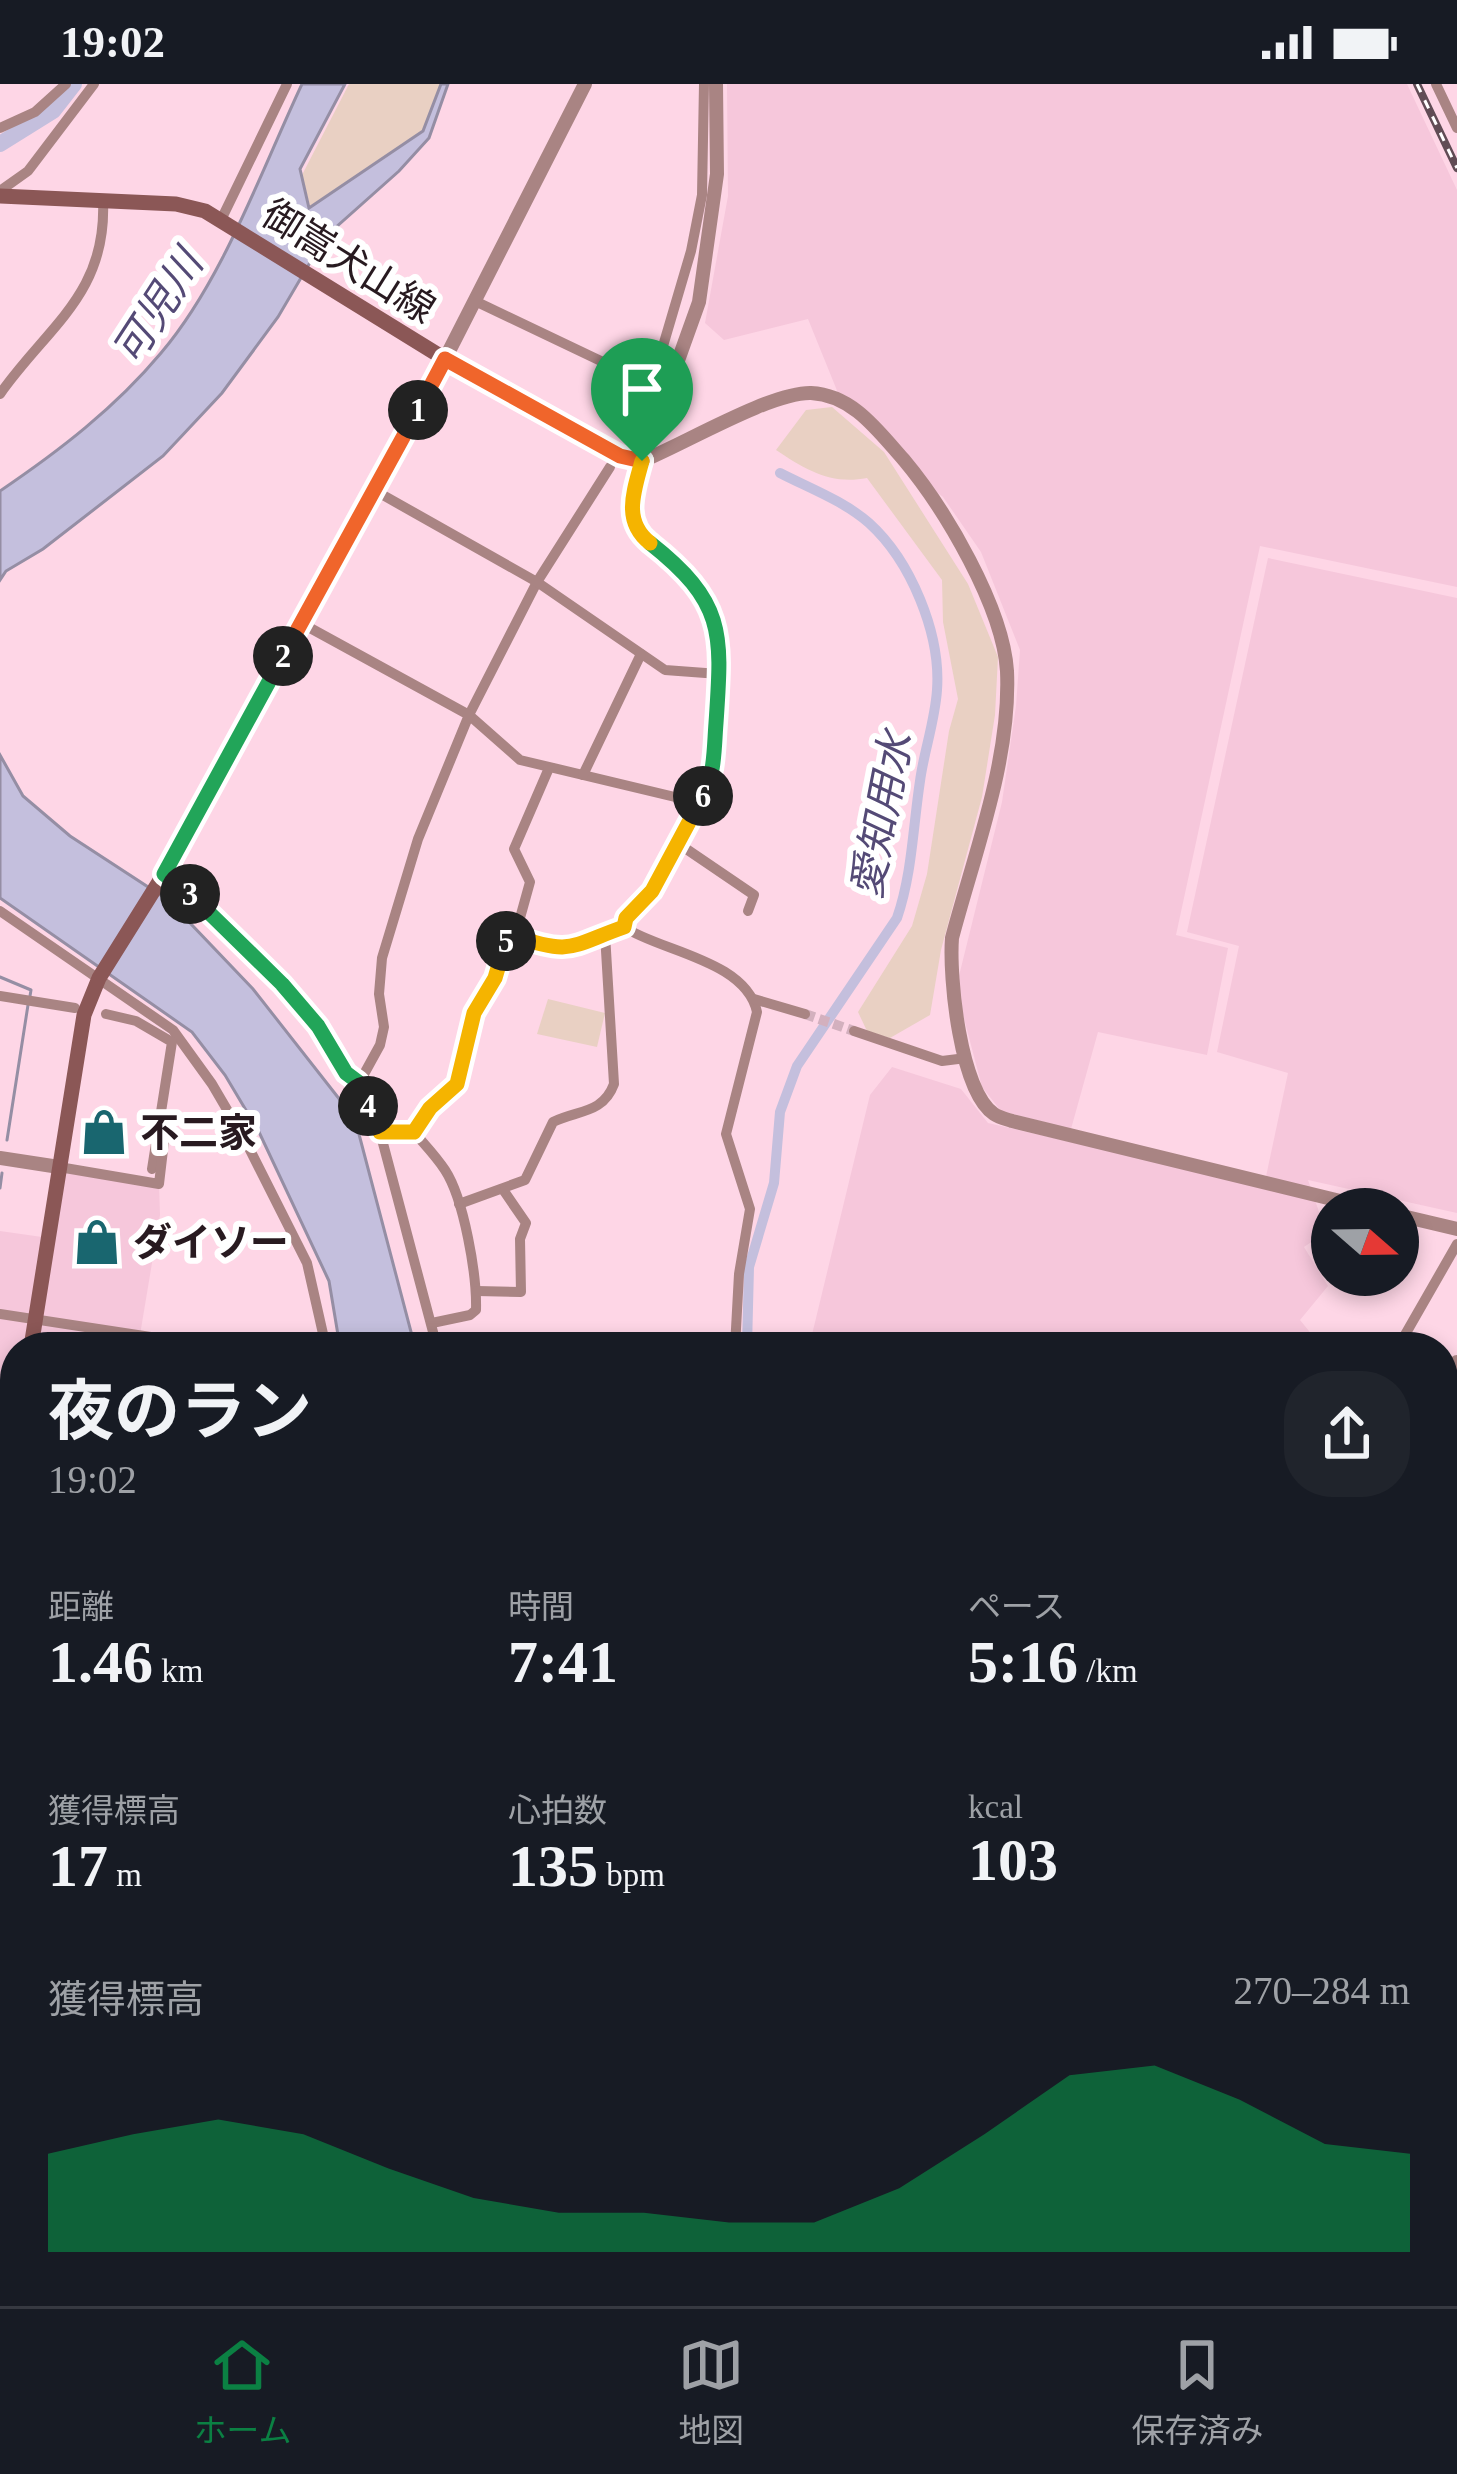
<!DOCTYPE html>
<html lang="ja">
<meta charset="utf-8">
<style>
:root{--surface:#171b24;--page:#20242c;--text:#f1f3f6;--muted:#9ea1a6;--line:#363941;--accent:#0b8043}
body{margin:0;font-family:"Times New Roman","Noto Sans JP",serif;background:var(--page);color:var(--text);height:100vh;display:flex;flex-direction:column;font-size:45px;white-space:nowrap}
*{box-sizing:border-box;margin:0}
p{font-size:39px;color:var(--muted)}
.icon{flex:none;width:66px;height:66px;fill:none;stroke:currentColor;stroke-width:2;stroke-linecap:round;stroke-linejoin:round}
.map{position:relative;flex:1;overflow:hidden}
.details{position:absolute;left:0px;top:1248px;width:1458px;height:975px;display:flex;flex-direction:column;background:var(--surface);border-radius:48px 48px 0 0;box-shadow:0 6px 18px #0003}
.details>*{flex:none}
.needle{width:78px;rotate:110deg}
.buttons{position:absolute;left:1311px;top:1104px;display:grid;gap:24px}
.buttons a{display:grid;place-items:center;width:108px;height:108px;border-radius:50%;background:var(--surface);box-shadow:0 6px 18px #0003;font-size:60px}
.pin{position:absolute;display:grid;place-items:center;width:102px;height:102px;color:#fff;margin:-123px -51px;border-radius:50% 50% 50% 0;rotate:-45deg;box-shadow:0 0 12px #0007}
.pin .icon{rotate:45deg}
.km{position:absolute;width:60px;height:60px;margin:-30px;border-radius:50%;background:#222;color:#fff;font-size:33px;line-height:60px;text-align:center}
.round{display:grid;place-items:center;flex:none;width:126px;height:126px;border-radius:48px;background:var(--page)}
.head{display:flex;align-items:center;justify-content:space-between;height:204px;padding:0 48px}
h1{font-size:66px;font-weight:700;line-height:90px}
.figures{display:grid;grid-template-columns:repeat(3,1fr);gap:18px;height:204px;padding:12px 48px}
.figures div{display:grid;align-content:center}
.figures b{font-size:60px;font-weight:700}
.figures small{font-size:33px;font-weight:400}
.figures p{font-size:33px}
.chart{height:336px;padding:24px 48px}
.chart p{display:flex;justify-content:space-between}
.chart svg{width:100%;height:216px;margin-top:12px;fill:var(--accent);opacity:.7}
.status{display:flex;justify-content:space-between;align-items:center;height:84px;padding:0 60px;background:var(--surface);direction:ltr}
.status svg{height:33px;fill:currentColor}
.tab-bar{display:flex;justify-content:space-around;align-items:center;height:168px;border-top:3px solid var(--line);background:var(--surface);font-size:33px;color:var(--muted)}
.tab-bar a{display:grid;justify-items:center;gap:6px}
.tab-bar .active{color:var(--accent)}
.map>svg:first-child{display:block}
</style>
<div class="status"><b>19:02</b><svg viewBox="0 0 49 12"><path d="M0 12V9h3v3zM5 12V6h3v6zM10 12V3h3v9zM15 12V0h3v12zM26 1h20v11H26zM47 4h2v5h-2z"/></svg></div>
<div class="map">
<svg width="1457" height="2222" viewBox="0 0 1457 2222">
<rect width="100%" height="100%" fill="#fed6e6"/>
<g fill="#f6c7db">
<path d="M 727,0 L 1407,0 L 1457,106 L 1457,503 L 1260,462 L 1176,851 L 1228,864 L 1207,971 L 1098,948 L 1071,1045 L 1001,1027 L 982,1003 L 956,904 L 1002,718 L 1016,622 L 1020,566 L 981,468 L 943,413 L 918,394 L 838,309 L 808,235 L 724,256 L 705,239 L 728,112 Z"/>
<path d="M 1268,474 L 1457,514 L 1457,1129 L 1308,1096 L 1326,1148 L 1304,1163 L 1328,1202 L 1300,1236 L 1322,1263 L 809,1263 L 870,1011 L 892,983 L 961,1005 L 988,1039 L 1264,1102 L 1288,989 L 1217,968 L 1239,862 L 1187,848 Z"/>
<path d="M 59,1083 L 159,1100 L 160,1131 L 140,1251 L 166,1255 L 165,1263 L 15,1263 L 15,1951 L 8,1986 L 15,1988 L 15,2017 L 0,2027 L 0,1147 L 49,1154 Z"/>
</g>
<g fill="#e9d0c3">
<path d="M 349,0 L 441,0 L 423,46 L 310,122 L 302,91 Z"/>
<path d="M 832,323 L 884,368 L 968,500 L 998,573 L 995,631 L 982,713 L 941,866 L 930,931 L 890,954 L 867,947 L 858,928 L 912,842 L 927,790 L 949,647 L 958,615 L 943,538 L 942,496 L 867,394 C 831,401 806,386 776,366 L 806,326 Z"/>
<path d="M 548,915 L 605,929 L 597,963 L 537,950 Z"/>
<path d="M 1443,2198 L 1450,2198 L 1450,2222 L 1253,2222 L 1254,2208 L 1443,2208 Z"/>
</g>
<g fill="#c4bfdd" stroke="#958ea4" stroke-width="3">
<path d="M 302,0 L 345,0 L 300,85 L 309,124 L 423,47 L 441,0 L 448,0 L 429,54 L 399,87 L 325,153 L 278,233 L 222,309 L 163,372 L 43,465 L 6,487 L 0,496 L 0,407 C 59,367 115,324 161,269 C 223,196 261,87 302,0 Z"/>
<path d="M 0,671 L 23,712 L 70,752 L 168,816 L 253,905 L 355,1035 L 415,1263 L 340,1263 L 329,1197 L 259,1048 L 225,991 L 192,948 L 0,814 Z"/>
<path d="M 218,2208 L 363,2208 L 346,2222 L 197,2222 Z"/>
</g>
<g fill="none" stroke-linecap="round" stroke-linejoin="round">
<g stroke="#958ea4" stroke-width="3">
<path d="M 0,893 L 31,906 L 30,912"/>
<path d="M 7,1056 L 28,921"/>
<path d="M 0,1104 L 2,1089"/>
<path d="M 0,1375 L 2,1375"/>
<path d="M 0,1687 L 15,1689"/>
</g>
<g stroke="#c4bfdd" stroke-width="10">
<path d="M 747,1263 L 749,1183 L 774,1099 L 780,1028 L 797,982 L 897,834 C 912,791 913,743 920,697 C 924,667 935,637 937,606 C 941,550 911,477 869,439 C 844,417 809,404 780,389"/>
<path d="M 835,2208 L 848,2222"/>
</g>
<path stroke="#c4bfdd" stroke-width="16" d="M 0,60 L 53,27 L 74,0"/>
<path stroke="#d3b0be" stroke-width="10" stroke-dasharray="10 5" stroke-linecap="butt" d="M 805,930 L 854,947"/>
<g stroke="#a98483" stroke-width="10">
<path d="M 1436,0 L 1457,44"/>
<path d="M 0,44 L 35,28 L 66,0"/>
<path d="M 0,107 L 28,87 L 94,0"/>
<path d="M 221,136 L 287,0"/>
<path d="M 477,218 L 647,299 L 653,296 L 691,167 L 702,111 L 704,0"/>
<path d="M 0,310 C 48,242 107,210 103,117"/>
<path d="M 642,377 L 634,408 L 634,441 L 692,499 L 718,540 L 721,560 L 709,701 L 652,807 L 626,834 L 624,843 C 659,867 746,876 757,928 L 726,1050 L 750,1125 L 739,1190 L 735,1263"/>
<path d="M 610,383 L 537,498 L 469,631 L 520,676 L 700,719"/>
<path d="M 374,406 L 537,498 L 665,586 L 719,590"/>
<path d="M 301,539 L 469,631 L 418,755 L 382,874 L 379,910 L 384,943 L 380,961 L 358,1001 L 380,1048 L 437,1263"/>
<path d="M 583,691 L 641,570"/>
<path d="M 679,760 L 754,811 L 748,827"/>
<path d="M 164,790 C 214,829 260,873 301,923 C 321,946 333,981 358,998"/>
<path d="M 0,827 L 173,946 L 212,1000 L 246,1058 L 307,1179 L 326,1263"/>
<path d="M 515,852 L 530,798 L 514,765 L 549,684"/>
<path d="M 0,912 L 75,924"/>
<path d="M 754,915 L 805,930"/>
<path d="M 106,930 L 136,937 L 172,958 L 152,1085"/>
<path d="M 854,947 L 942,977 L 966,974"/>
<path d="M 380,1048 L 414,1048 C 424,1060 436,1072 445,1086 C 464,1115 477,1191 476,1226 L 470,1231 L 432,1239"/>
<path d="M 414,1048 L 430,1024 L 457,1000 L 474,929 L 495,894 L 510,853 L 558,867 L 624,843"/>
<path d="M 59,1083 L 159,1100 L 165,1049 L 159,1038"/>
<path d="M 459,1120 L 525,1096 L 553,1038 C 577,1026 603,1030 614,1000 L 605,850"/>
<path d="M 477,1207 L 521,1208 L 520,1155 L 526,1139 L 504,1107"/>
<path d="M 0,1230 L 216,1263"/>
<path d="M 1398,1263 L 1457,1160"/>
<path d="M 1443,1408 L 1457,1411"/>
<path d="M 1443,1588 L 1451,1563"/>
<path d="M 1443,1620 L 1457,1622"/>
<path d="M 0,1833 L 15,1836"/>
<path d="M 1443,1925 L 1457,1927"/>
<path d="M 1443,1952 L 1457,1951"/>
<path d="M 0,1981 L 15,1983"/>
<path d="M 0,2080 L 5,2079 L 15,2057"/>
<path d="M 3,2171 L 15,2199"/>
<path d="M 467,2208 L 474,2222"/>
<path d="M 527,2208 L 533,2222"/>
<path d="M 594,2208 L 602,2222"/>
<path d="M 685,2208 L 691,2222"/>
<path d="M 1121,2208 L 1156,2222"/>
<path d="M 13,2222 L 23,2208"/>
<path d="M 180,2222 L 203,2208"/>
<path d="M 395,2222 L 409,2208"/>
<path d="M 998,2222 L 1006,2208"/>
<path d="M 1253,2222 L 1254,2208"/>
</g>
<g stroke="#a98483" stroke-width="14">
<path d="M 585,0 L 445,275 L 620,372 L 642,377 C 684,360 771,308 811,309 C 853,311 878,347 904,376 C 945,425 1003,523 1007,587 C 1011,676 974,770 952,854 C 949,893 960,1007 994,1030 C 1000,1034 1006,1035 1012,1037 L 1373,1125"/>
<path d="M 642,377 L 699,218 L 717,90 L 716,0"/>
<path d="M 0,1074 L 59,1083"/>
<path d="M 1398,1131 L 1457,1145"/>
<path d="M 1443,1315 L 1457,1278"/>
<path d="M 0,1533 L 15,1536"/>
<path d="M 1443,1764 L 1457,1766"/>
<path d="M 1450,2222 L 1449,2099 L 1457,2041"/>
</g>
<g stroke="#8b5756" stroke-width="15">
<path d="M 0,112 L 176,120 L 205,127 L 445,275 L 164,790 L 99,894 L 84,931 L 31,1263"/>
<path d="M 0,1460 L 15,1364"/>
</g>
<defs>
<path id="rail" d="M 1417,0 L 1457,84"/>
</defs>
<use href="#rail" stroke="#614c55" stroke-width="8"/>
<use href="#rail" stroke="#fff" stroke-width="3" stroke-dasharray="9" stroke-linecap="butt"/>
</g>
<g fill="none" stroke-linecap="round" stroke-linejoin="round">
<defs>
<path id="split-1" d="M 418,326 L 445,275 L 620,372 L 642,377"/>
<path id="split-2" d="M 283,572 L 418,326"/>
<path id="split-3" d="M 190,810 L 164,790 L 283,572"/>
<path id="split-4" d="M 190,810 L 282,900 L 318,942 L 346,989 L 358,998 L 368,1022"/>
<path id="split-5" d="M 368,1022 L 380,1048 L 414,1048 L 430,1024 L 457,1000 L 474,929 L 495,894 L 506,857"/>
<path id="split-6" d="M 506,857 L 515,852 C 572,872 570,862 624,843 L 626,834 L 652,807 L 703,712"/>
<path id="split-7" d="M 650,459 C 726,519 722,550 716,639 C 714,664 715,690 703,712"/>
<path id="split-8" d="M 642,377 C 634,407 622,437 650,459"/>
</defs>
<use href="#split-1" stroke="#fff" stroke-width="24"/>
<use href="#split-2" stroke="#fff" stroke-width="24"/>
<use href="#split-3" stroke="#fff" stroke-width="24"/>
<use href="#split-4" stroke="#fff" stroke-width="24"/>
<use href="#split-5" stroke="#fff" stroke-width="24"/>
<use href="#split-6" stroke="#fff" stroke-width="24"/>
<use href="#split-7" stroke="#fff" stroke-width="24"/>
<use href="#split-8" stroke="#fff" stroke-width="24"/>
<use href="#split-1" stroke="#f0652b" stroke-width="15"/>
<use href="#split-2" stroke="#f0652b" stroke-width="15"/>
<use href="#split-3" stroke="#22a559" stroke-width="15"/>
<use href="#split-4" stroke="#22a559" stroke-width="15"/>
<use href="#split-5" stroke="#f5b400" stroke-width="15"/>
<use href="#split-6" stroke="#f5b400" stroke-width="15"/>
<use href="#split-7" stroke="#22a559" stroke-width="15"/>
<use href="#split-8" stroke="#f5b400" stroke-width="15"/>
</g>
<defs>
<symbol id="shop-bare" viewBox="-9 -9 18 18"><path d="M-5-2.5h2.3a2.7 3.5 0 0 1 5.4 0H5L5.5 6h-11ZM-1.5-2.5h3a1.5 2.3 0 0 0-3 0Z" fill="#19666f" stroke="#fff" stroke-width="2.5" paint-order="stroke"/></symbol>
</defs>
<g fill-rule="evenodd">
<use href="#shop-bare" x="71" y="1015" width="66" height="66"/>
<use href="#shop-bare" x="64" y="1125" width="66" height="66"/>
</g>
<g text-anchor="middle" stroke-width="12" stroke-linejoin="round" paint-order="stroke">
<g font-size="39" fill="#281a20" stroke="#fff">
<text transform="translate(349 177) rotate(32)" y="14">御嵩犬山線</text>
</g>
<g font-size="39" font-weight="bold" fill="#281a20" stroke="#fff" text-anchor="start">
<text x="140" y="1062">不二家</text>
<text x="133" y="1172">ダイソー</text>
</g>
<g font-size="42" font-style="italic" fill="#544a76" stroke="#fff">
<text transform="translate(157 223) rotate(-57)" y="15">可児川</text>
<text transform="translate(881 731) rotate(-79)" y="15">愛知用水</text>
</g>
</g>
</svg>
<div class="buttons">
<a><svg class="needle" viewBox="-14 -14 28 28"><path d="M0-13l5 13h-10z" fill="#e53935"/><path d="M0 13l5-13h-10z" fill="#9ea1a6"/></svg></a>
</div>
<div class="pin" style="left:642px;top:377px;background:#1e9e55"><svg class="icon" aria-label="arrive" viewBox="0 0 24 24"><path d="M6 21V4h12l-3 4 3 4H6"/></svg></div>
<b class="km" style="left:418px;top:326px">1</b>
<b class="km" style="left:283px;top:572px">2</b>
<b class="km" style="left:190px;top:810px">3</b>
<b class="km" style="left:368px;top:1022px">4</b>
<b class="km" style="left:506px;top:857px">5</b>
<b class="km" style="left:703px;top:712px">6</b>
<section class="details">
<div class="head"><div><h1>夜のラン</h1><p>19:02</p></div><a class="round"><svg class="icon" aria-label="share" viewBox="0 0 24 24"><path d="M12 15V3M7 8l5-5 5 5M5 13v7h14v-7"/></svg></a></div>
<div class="figures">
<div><p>距離</p><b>1.46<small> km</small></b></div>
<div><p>時間</p><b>7:41</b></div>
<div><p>ペース</p><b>5:16<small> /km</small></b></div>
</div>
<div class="figures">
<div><p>獲得標高</p><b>17<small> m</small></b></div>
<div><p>心拍数</p><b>135<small> bpm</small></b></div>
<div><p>kcal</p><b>103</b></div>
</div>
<div class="chart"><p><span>獲得標高</span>270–284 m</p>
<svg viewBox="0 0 160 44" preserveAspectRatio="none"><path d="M0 44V24L10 20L20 17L30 20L40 27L50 33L60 36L70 36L80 38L90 38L100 31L110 20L120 8L130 6L140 13L150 22L160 24V44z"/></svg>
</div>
</section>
</div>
<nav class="tab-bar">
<a class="active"><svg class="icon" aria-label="home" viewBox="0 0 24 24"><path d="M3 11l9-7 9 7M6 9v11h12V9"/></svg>ホーム</a>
<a><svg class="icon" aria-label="map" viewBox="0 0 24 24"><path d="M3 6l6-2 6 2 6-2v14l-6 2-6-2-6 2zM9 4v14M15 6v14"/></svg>地図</a>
<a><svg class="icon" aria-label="saved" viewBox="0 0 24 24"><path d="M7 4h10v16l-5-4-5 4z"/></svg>保存済み</a>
</nav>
